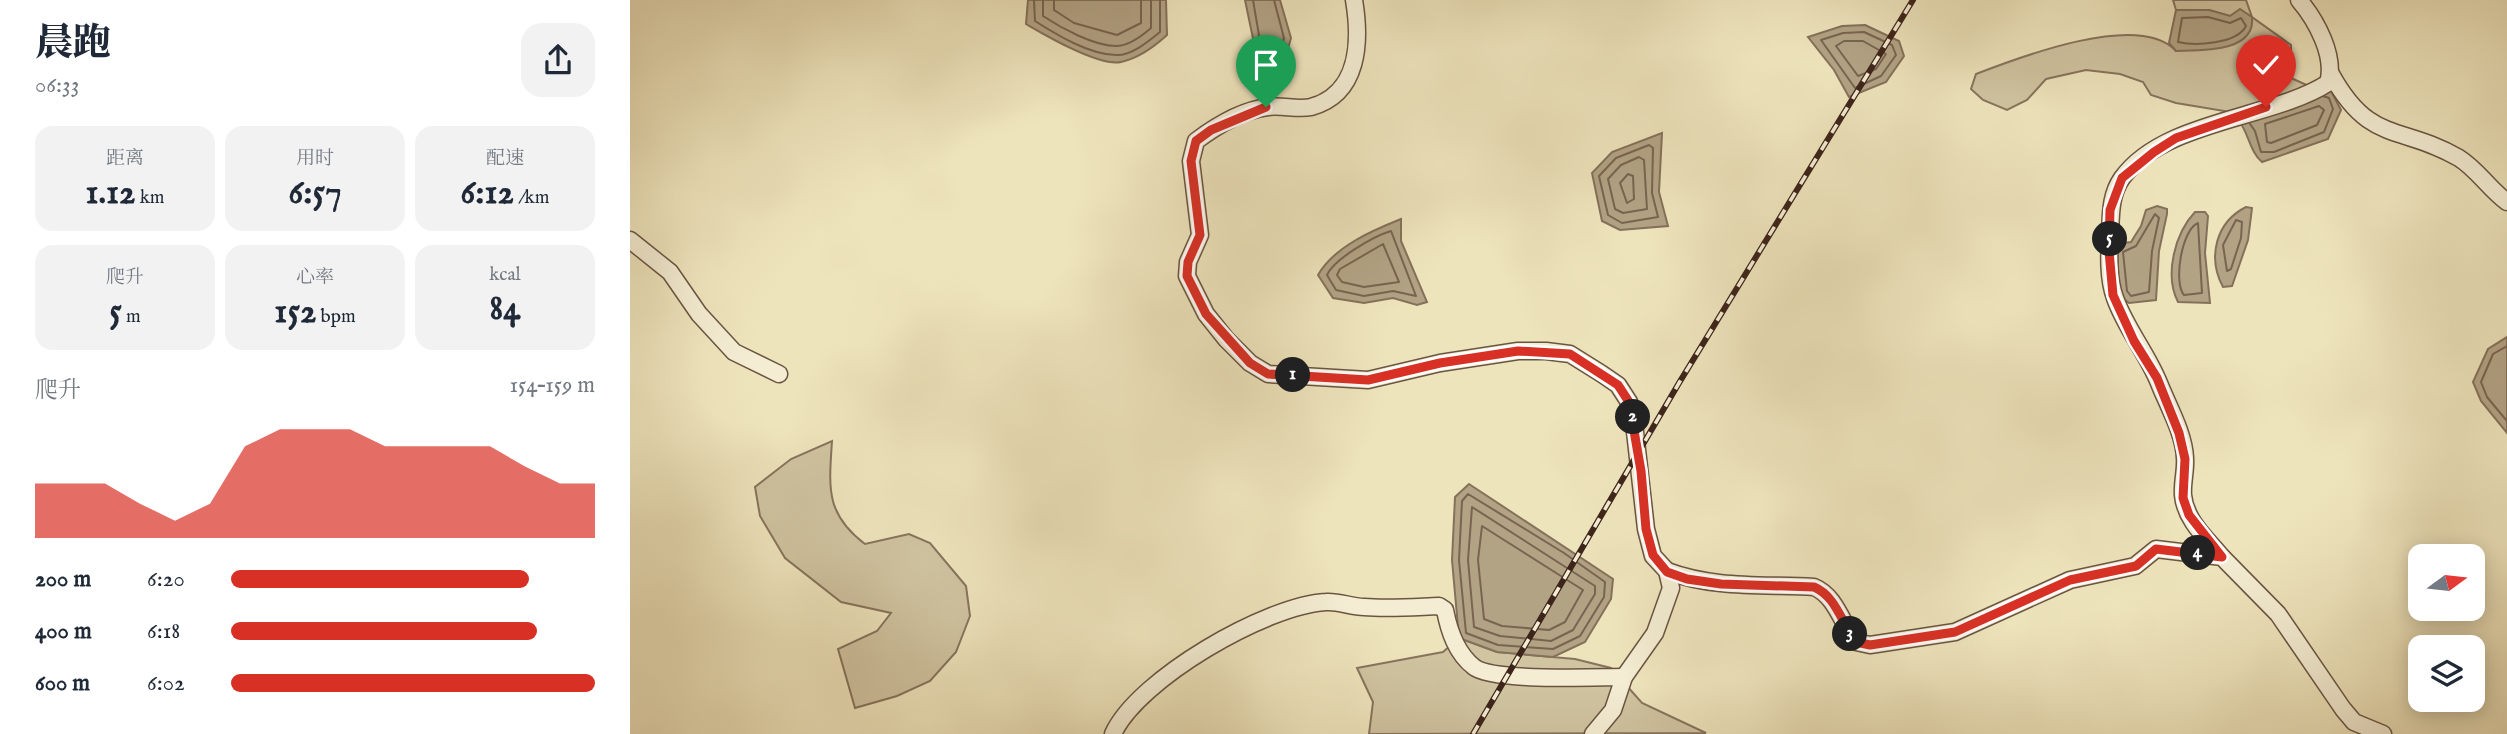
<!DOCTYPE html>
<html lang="zh">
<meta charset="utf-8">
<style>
:root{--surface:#fff;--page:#f2f2f3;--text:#1f2937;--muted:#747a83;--accent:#d93025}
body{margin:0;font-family:"IM FELL English","Noto Serif SC",serif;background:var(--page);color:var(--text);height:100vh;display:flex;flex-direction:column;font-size:26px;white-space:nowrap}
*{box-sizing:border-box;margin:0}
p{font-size:23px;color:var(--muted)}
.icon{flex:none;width:38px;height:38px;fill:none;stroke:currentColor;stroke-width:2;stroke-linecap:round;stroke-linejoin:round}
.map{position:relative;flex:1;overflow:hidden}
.panel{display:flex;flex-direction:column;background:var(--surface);width:630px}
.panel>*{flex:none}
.needle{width:46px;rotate:75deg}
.buttons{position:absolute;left:1778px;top:544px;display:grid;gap:14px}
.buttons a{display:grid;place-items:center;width:77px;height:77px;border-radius:14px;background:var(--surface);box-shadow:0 4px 18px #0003;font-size:35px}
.pin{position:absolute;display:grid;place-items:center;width:60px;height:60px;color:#fff;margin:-72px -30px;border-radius:50% 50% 50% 0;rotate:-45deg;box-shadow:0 0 7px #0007}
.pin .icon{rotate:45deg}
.km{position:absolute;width:35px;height:35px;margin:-18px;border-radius:50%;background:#222;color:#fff;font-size:19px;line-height:35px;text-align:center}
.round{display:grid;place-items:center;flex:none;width:74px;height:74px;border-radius:21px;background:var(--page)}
.overview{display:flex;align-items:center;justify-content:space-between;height:119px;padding:0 35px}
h1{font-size:38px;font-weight:800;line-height:52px}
.metrics{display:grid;grid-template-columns:repeat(3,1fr);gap:10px;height:119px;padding:7px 35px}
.metrics div{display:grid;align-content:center;border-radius:18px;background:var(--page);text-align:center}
.metrics b{font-size:35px;font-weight:800}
.metrics small{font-size:19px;font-weight:400}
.metrics p{font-size:19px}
.chart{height:196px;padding:14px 35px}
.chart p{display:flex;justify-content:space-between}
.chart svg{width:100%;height:126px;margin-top:7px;fill:var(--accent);opacity:.7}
ul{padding:0 35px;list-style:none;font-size:23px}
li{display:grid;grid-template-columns:112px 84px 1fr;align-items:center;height:52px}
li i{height:18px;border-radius:9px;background:var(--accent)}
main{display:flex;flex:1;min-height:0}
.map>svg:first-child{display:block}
</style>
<main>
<section class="panel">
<div class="overview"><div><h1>晨跑</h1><p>06:33</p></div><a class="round"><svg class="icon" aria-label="share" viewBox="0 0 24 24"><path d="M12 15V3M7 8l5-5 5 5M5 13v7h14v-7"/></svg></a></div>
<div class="metrics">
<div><p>距离</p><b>1.12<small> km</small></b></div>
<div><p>用时</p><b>6:57</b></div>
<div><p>配速</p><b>6:12<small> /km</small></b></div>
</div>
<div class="metrics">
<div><p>爬升</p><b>5<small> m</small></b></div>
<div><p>心率</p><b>152<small> bpm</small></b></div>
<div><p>kcal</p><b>84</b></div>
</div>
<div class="chart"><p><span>爬升</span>154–159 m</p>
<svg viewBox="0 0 160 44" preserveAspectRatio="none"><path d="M0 44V25L10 25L20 25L30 32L40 38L50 32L60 12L70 6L80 6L90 6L100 12L110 12L120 12L130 12L140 19L150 25L160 25V44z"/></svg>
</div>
<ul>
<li><b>200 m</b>6:20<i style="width:82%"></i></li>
<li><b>400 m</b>6:18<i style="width:84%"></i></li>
<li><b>600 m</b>6:02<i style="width:100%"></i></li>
</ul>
</section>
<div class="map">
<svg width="1877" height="734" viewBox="0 0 1877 734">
<rect width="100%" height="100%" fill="#eee4bc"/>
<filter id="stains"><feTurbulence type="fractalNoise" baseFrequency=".00286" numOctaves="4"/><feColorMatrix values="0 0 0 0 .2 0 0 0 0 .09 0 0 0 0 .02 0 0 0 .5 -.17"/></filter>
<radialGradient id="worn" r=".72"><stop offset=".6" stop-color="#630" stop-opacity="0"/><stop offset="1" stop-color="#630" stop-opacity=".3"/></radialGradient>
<g fill="#d0c4a1" stroke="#87745e" stroke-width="2">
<path d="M 1543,0 L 1616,0 L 1622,17 L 1661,45 L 1661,78 L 1688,90 L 1612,114 L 1546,103 L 1521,95 L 1513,82 L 1490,74 L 1456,70 L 1416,79 L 1397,100 L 1377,110 L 1353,100 L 1341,89 L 1346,74 C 1390,57 1509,11 1546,51 L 1600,16 L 1579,10 L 1546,10 Z"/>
<path d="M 202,441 C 199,487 195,514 235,544 L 279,534 L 300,543 L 336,586 L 340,616 L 326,652 L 300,681 L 267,696 L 225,708 L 208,649 L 247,631 L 261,613 L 211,602 L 155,558 L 130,516 L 125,487 L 161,459 Z"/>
<path d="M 829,638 L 867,652 L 945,659 L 981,668 L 1012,703 L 1076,733 L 739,734 L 743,702 L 727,668 L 813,652 Z"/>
</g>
<g fill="#b2a385" stroke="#84715b" stroke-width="2">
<path d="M 398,0 L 536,0 L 537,35 C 524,47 509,58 491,62 C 469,67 415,35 396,24 Z"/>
<path d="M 615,0 L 650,0 L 661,38 L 655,59 L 623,65 L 625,48 Z"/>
<path d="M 1610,9 L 1622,17 C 1626,53 1570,50 1546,51 L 1539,43 L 1546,10 L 1579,10 L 1600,16 Z"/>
<path d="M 1235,25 L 1269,41 L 1274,56 L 1256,82 L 1219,97 L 1204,70 L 1178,37 L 1212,26 Z"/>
<path d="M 1700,89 L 1711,110 L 1698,139 L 1632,162 C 1620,152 1619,134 1609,121 Z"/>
<path d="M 1032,133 L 1029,192 L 1038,226 L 990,230 L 972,221 L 962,173 L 982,152 Z"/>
<path d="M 1527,206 L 1537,209 L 1537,214 L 1529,251 L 1526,300 L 1499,303 L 1490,296 L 1485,244 L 1501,242 L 1511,226 L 1516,210 Z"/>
<path d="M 1616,207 L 1622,208 L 1618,240 L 1602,286 L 1593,287 C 1577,257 1586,222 1616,207 Z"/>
<path d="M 1565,212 L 1575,212 L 1578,216 L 1575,253 L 1580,303 L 1548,302 C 1534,275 1545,233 1565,212 Z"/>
<path d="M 771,219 L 771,241 L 797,302 L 787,305 L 763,298 L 734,303 L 703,298 L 688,275 C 704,247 741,231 771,219 Z"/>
<path d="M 1877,337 L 1877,433 L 1851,401 L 1843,382 L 1858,349 Z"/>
<path d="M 839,484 L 983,579 L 981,599 L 955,642 L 923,657 L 867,652 L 829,638 L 822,560 L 825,497 Z"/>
</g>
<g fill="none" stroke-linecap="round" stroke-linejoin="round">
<g stroke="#786450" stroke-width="2">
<path d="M 404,0 L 405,21 C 427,35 460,55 486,55 C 501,56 519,41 530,32 L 530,0"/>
<path d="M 413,0 L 413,16 C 431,28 464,46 486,46 C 498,46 513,35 521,28 L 521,0"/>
<path d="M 424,0 L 424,10 L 444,23 L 487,35 L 511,23 L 511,0"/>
<path d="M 623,0 L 632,53 L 635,56 L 650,52 L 654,38 L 644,0"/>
<path d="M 1578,17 L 1600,23 L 1611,18 L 1616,26 C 1607,44 1565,46 1548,42 L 1552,18 Z"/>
<path d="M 1234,32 L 1262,45 L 1266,55 L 1251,76 L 1225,88 L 1191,40 L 1213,33 Z"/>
<path d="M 1233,41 L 1256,54 L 1246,69 L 1228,76 L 1206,46 L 1214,41 Z"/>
<path d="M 1689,106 L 1694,110 L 1687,125 L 1641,143 L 1637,142 L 1635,124 Z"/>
<path d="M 1620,124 L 1625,131 L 1631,152 L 1644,152 L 1694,132 L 1703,109 L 1699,98 L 1693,96"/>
<path d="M 1019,145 L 1023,148 L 1022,193 L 1028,217 L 992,223 L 978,215 L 969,176 L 986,158 Z"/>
<path d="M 1009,157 L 1014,160 L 1017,209 L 993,213 L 985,209 L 978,179 L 991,165 Z"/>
<path d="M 998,174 L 1003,176 L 1004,199 L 997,203 L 990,183 Z"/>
<path d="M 1525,214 L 1529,218 L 1522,251 L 1519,292 L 1501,296 L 1497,291 L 1493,252 L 1506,246 Z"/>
<path d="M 1606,220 L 1612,222 L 1611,238 L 1601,269 L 1597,271 L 1593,245 Z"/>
<path d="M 1568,223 L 1572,293 L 1554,295 C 1543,282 1552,229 1568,223 Z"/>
<path d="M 761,231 L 786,296 L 763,291 L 734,296 L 706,290 L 697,275 C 704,259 744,236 761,231 Z"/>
<path d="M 753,244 L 769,282 L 734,287 L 712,282 L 707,275 L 710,269 Z"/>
<path d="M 1877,346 L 1863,354 L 1851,382 L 1857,397 L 1877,421"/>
<path d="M 838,494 L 934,553 L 975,582 L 974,597 L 950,636 L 923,649 L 868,645 L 836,633 L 829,560 L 832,501 Z"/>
<path d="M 842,507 L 965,586 L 965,594 L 943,630 L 921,641 L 870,636 L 844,627 L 838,560 Z"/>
<path d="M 852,526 L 953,590 L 935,622 L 919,630 L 872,626 L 854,619 L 848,560 Z"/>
</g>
<defs>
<g id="minor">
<path d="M 724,0 C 731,42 729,94 681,107 C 668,110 652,105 638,107 C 613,110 586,126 566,141 L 561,161 L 570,235 L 558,262 L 557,276 L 576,314 L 596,339 L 620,363 L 638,374 L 738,380 L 810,363 L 888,351 L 916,351 L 940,354 L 972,374 L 988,385 L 999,402 L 1003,414 L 1016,529 L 1023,556 L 1037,571 L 1041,588 L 1025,633 L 994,677 L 983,710 L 963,734"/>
<path d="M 1701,74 C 1740,145 1770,124 1829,158 C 1848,170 1859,189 1877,202"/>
<path d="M 0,240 L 40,272 L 69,314 L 104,352 L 149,374"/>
<path d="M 1592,557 C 1577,539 1555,520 1553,495 C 1552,483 1556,470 1555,458 C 1554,433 1538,406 1529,383 C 1517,353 1496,329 1485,298 C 1478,279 1479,255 1480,235 C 1481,215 1480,195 1492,178 C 1534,120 1642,119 1698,83 C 1706,56 1686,20 1669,0"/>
<path d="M 1037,571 C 1085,589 1134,584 1184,587 C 1206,596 1212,624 1226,642 L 1240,645 L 1325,632 L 1440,580 L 1505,566 L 1526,549 L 1592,557 L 1648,614 L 1713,709 L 1724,722 L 1753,734"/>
<path d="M 483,734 C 508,679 637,605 696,602 C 709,601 721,607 734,607 C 759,609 784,607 809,606 L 815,610 C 819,631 826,653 844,667 C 863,682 965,677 994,677"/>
</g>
</defs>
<use href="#minor" stroke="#6a5543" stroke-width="19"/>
<use href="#minor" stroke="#f4edd3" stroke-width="16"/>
<defs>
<path id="rail" d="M 843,734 L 1049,383 L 1283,0"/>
</defs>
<use href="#rail" stroke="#3e251b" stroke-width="6"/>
<use href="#rail" stroke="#f4edd3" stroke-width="3.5" stroke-dasharray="10" stroke-linecap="butt"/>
</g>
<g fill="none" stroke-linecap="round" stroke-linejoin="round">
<defs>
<path id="route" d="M 636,107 L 581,130 L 566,141 L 561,161 L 570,235 L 558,262 L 557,276 L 576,314 L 620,363 L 638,374 L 738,380 L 810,363 L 888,351 L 940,354 L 988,385 L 999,402 L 1011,471 L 1016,529 L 1023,555 L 1037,572 L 1057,579 L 1091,584 L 1184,587 C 1206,596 1212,624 1226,642 L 1240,645 L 1325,632 L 1440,580 L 1506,566 L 1526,549 L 1592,557 L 1559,515 L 1553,498 L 1555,459 L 1549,433 L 1527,378 L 1504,341 L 1483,295 L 1479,251 L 1480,210 L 1492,178 L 1524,152 L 1546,138 L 1636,107"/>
</defs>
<use href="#route" stroke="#fff" stroke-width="14"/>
<use href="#route" stroke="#d93025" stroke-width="9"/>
</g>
<rect width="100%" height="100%" filter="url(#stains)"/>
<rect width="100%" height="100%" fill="url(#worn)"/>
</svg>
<div class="buttons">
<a><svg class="needle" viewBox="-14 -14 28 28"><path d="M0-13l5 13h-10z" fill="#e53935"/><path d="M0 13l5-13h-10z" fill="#747a83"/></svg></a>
<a><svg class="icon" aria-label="layers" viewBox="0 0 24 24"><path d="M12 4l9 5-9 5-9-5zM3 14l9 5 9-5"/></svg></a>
</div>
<div class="pin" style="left:636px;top:107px;background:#1e9e55"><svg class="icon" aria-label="arrive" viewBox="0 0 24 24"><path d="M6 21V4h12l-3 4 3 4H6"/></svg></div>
<div class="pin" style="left:1636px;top:107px;background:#d93025"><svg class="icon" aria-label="check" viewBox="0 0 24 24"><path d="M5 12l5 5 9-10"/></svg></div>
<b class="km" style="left:663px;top:375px">1</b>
<b class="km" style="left:1003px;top:417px">2</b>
<b class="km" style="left:1220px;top:634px">3</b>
<b class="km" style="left:1568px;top:553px">4</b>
<b class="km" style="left:1480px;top:239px">5</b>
</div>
</main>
